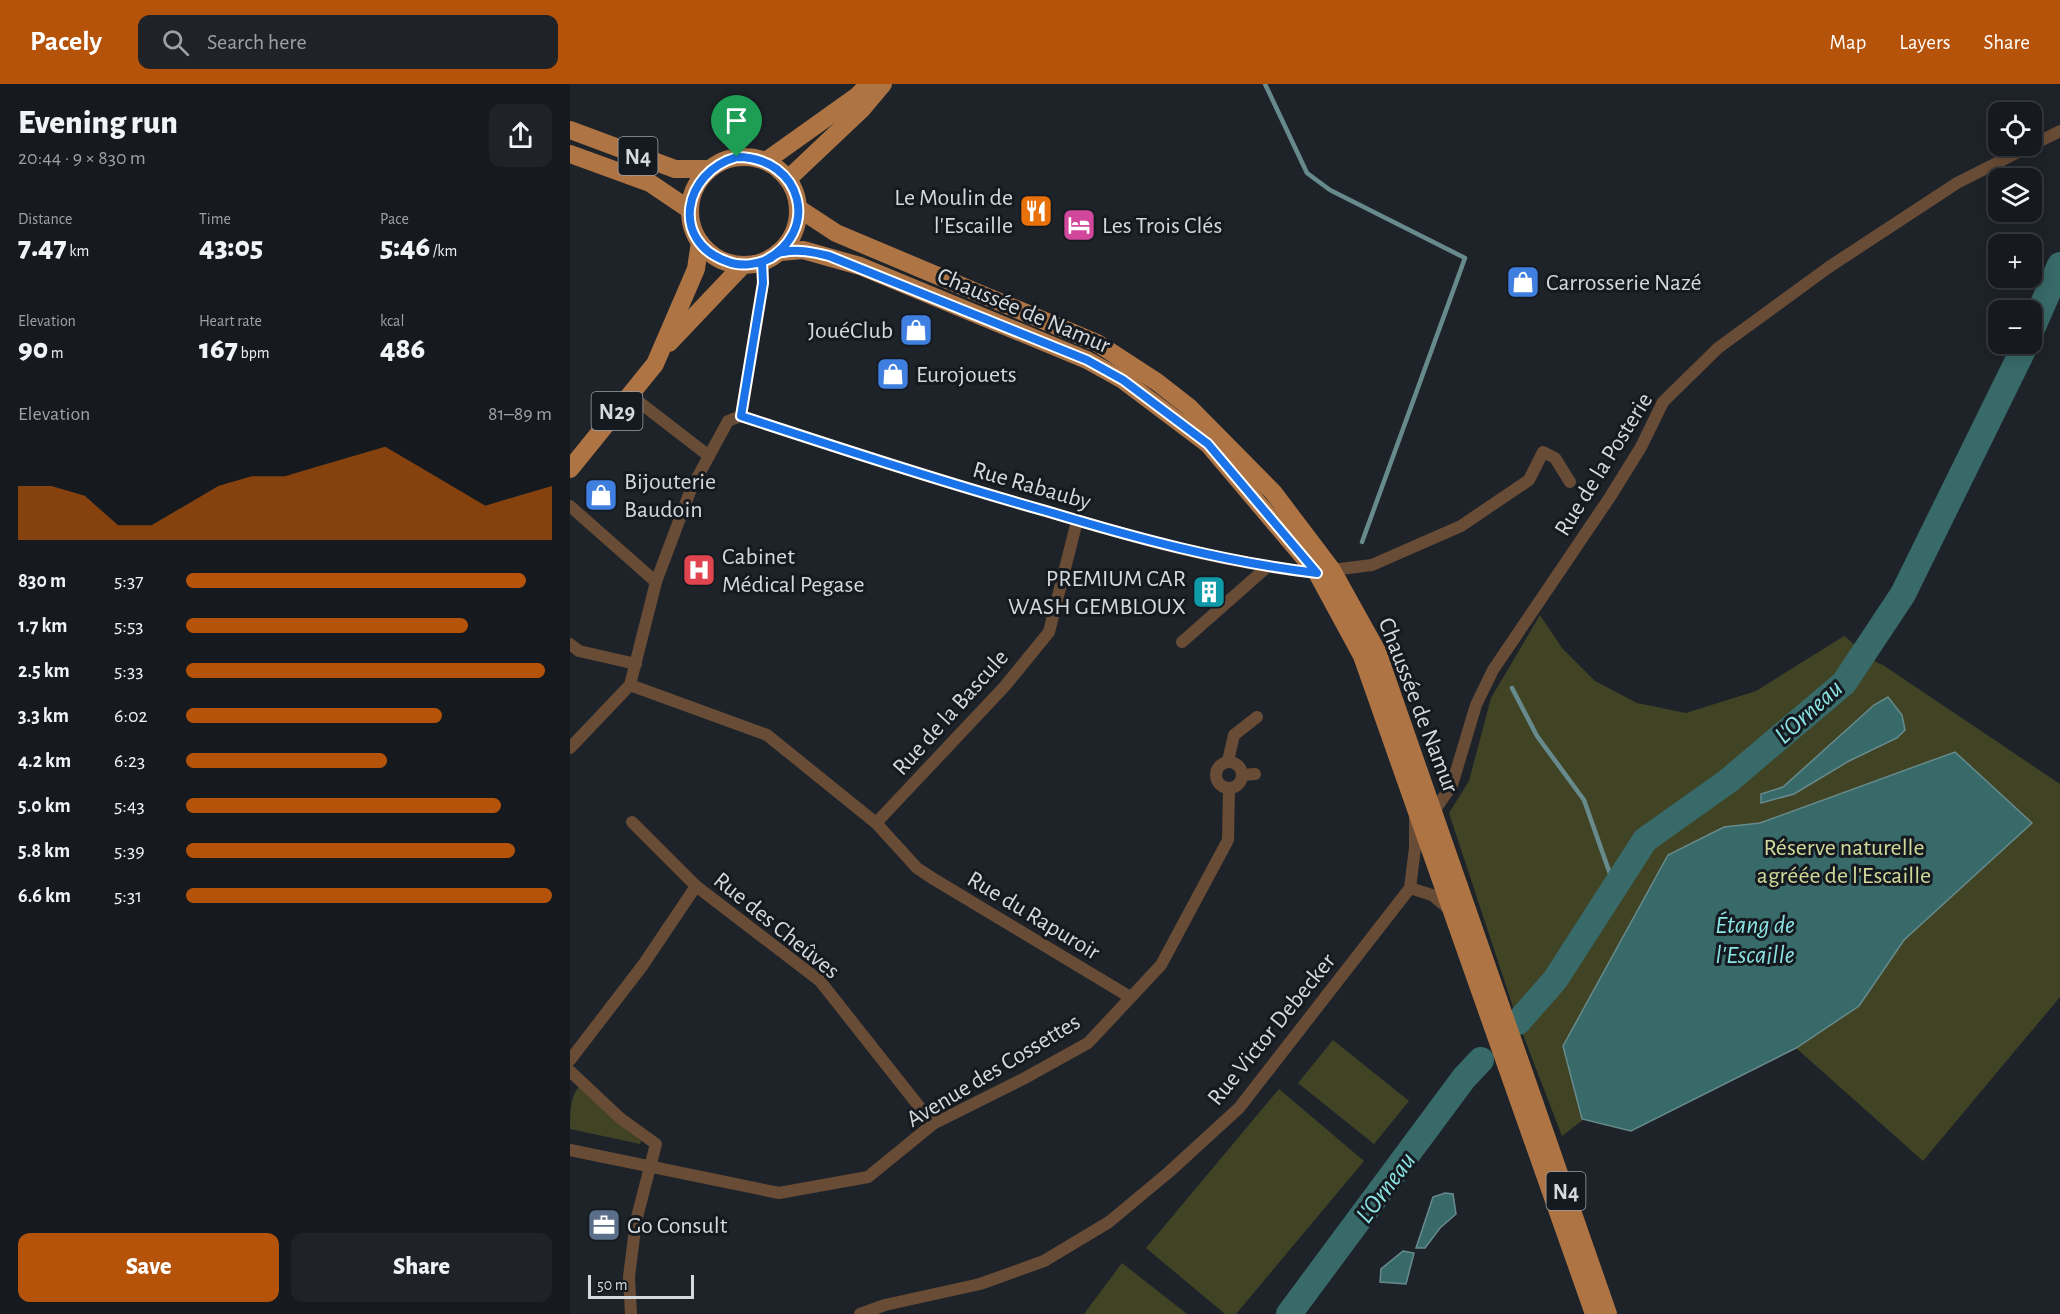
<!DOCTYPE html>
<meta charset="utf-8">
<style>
:root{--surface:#161a1f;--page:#1f2328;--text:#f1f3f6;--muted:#9ea1a4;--line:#35383d;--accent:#b45309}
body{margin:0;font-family:"Alegreya Sans",sans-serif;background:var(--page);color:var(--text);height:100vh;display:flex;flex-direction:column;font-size:22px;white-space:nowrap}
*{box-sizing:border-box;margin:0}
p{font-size:20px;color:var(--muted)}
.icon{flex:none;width:33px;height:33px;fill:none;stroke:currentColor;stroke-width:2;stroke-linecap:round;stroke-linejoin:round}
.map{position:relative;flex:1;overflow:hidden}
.sheet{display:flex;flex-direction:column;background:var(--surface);width:570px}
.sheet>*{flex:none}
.controls{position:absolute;left:1418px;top:18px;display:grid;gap:12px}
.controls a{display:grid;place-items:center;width:54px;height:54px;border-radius:12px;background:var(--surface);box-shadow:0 3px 15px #0003,0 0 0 2px var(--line);font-size:30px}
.scale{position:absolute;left:18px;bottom:15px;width:106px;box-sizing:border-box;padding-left:6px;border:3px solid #d5d9dd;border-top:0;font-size:16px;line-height:21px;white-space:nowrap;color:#d5d9dd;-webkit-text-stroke:4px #151a20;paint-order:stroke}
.pin{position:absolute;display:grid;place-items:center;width:51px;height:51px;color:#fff;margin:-62px -26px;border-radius:50% 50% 50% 0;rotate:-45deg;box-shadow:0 0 6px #0007}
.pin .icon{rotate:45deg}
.round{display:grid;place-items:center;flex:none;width:63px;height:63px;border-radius:12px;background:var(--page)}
.headline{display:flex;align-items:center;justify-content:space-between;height:102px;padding:0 18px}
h1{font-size:33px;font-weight:800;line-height:45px}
.figures{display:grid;grid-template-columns:repeat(3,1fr);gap:9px;height:102px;padding:6px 18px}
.figures div{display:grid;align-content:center}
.figures b{font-size:30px;font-weight:800}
.figures small{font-size:16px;font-weight:400}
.figures p{font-size:16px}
.chart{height:168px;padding:12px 18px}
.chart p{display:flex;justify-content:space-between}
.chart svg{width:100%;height:108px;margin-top:6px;fill:var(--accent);opacity:.7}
.button{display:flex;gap:12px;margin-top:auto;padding:12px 18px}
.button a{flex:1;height:69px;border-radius:12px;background:var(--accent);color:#fff;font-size:24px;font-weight:800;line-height:69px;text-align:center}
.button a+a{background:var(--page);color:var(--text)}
ul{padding:0 18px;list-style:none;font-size:20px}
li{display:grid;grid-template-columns:96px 72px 1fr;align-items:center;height:45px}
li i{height:15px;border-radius:8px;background:var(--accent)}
header{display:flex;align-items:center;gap:36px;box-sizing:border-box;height:84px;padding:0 30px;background:var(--accent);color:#fff}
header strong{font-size:28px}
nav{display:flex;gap:33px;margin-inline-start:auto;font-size:21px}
.search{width:420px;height:54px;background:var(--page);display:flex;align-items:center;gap:15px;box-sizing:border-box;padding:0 21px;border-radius:12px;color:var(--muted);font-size:22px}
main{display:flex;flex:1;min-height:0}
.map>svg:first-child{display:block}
</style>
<header>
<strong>Pacely</strong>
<div class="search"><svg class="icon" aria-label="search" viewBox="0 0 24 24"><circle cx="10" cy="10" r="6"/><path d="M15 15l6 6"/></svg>Search here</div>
<nav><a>Map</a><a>Layers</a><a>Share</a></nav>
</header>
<main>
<section class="sheet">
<div class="headline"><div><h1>Evening run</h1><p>20:44 · 9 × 830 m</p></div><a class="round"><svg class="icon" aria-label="share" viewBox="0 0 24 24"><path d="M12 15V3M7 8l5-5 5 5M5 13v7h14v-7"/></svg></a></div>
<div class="figures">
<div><p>Distance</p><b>7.47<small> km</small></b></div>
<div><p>Time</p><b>43:05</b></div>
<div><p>Pace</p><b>5:46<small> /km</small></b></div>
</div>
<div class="figures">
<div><p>Elevation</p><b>90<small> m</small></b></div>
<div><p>Heart rate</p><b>167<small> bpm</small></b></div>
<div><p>kcal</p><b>486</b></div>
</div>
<div class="chart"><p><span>Elevation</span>81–89 m</p>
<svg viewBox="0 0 160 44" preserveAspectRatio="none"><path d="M0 44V22L10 22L20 26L30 38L40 38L50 30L60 22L70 18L80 18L90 14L100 10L110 6L120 14L130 22L140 30L150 26L160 22V44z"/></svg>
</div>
<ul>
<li><b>830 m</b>5:37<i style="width:93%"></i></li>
<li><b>1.7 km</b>5:53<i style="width:77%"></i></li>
<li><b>2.5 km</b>5:33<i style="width:98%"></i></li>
<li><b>3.3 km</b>6:02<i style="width:70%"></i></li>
<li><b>4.2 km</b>6:23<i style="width:55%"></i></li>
<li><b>5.0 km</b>5:43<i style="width:86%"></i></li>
<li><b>5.8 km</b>5:39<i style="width:90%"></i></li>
<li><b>6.6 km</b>5:31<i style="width:100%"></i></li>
</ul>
<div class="button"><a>Save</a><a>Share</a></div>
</section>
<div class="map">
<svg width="1490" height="1230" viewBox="0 0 1490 1230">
<rect width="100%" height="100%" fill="#1e2329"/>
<g fill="#414325">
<path d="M 970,531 L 992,564 L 1025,597 L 1067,619 L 1116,629 L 1186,607 L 1274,552 C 1288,562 1296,575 1313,581 L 1490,700 L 1490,913 L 1353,1077 L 1226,964 L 1161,922 L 992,1052 L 948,938 L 879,729 L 899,697 L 921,614 Z"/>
<path d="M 763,956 L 839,1017 L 804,1060 L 728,999 Z"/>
<path d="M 11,1002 L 71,1057 L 70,1060 L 0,1045 C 0,1031 0,1008 11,1002 Z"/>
<path d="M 709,1005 L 794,1077 L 666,1230 L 655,1230 L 576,1164 Z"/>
<path d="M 552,1179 L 617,1230 L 514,1230 Z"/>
</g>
<g fill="#386a6a" stroke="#678b8c" stroke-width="1.5">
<path d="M 1318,613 L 1332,631 L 1335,646 L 1327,654 L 1279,677 L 1224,710 L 1191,719 L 1191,710 L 1213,703 L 1304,621 Z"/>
<path d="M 1385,668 L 1462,739 L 1334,856 L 1289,922 L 1226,964 L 1061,1047 L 1012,1035 L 993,962 L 1098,771 L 1154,743 L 1190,739 Z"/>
<path d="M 875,1109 L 883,1110 L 886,1130 L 870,1144 L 855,1164 L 846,1164 L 863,1113 Z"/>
<path d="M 833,1167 L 844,1169 L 836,1200 L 810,1198 L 811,1185 Z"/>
</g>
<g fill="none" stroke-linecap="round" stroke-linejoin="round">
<g stroke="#678b8c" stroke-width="4.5">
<path d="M 695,0 L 737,89 L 760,106 L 895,174 L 792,458"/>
<path d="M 942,604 L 967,652 L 1014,716 L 1045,804"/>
</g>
<g stroke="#386a6a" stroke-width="26">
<path d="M 1461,247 L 1490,181"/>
<path d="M 948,938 L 985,896 L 1075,756 L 1158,697 L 1274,599 L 1333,510 L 1456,260"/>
<path d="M 719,1230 L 894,994 L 911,976"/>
</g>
<g stroke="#694c36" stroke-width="12">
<path d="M 60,311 L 139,372"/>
<path d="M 171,332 C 272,365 373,398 476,427 C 565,454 654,479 747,489"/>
<path d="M 171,332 L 193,199 L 193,178"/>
<path d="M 0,422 L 86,498"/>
<path d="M 762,486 L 802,481 L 891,442 L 959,396 L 973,368 L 985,374 L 1000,398"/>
<path d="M 612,558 L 696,484"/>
<path d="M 0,560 L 9,567 L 66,580"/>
<path d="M 60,601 L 197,651 L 306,739 L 347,784 L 362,794 L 560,913"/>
<path d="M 0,664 L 60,601 L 86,498 L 121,405 L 158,337 L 171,332"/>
<path d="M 658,677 L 664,651 L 687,633"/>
<circle cx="659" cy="691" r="13"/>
<path d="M 673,691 L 685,690"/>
<path d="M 864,727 L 882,701 L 906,621 L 923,586 L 1040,413 L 1071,363 L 1093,318 L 1148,264 L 1259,183 L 1387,99 L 1490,47"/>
<path d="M 62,738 L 126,802 L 250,897 L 363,1040"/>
<path d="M 306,739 L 435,602 L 479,548 L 507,437"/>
<path d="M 840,804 L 862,811 L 880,826"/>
<path d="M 0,976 L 73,881 L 126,802"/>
<path d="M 0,987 L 50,1034 L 86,1060 L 66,1137 L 59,1193 L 61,1230"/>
<path d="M 0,1066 L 209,1109 L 298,1093 L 363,1040 L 453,995 L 518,959 L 591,881 L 658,756 L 659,705"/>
<path d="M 290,1230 L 315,1221 L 410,1200 L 474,1177 L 539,1138 L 599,1088 L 669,1024 L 840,804 L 845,764 L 845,732"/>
</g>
<g stroke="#ae7444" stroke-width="18">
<path d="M 0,46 L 105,85 L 139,85"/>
<path d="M 0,70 L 80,99 L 120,126"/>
<circle cx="174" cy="127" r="54"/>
<path d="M 196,77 L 287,12 L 299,0"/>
<path d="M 218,95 L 292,25 L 313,0"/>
<path d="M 228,124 L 266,149 L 527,259 L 587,298 L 619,323 L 703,408 L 762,486 L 807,567 L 1038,1230"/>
<path d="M 210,168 L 233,166 L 290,182 L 517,276 L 553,296 L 638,360 L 747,489 L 792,572 L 1024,1230"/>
<path d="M 99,259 L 173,181"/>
<path d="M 0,385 L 85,280 L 126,185 L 130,158"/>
</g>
</g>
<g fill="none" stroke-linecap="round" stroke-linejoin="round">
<defs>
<path id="route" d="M 167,73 C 232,73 253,149 192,178 L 193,199 L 171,332 C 272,365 373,398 476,427 C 565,454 654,478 747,489 L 638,360 L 553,296 L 517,276 L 259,172 C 243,168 229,165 213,168 C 208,168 205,171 201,174 C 187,181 170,183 156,177 C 100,157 113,88 167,73"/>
</defs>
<use href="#route" stroke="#fff" stroke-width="12"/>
<use href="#route" stroke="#1a73e8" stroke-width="8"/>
</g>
<defs>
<symbol id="restaurant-square" viewBox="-11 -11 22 22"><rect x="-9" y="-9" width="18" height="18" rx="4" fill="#e8710a" stroke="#151a20"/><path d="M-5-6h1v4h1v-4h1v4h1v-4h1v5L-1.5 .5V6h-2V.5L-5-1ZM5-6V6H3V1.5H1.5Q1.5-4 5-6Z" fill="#fff"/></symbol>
<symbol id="hotel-square" viewBox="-11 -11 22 22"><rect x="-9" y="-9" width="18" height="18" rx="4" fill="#d1479c" stroke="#151a20"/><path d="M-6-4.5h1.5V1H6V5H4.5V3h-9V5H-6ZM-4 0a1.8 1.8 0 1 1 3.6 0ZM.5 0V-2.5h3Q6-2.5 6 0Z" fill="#fff"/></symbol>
<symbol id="shop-square" viewBox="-11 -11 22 22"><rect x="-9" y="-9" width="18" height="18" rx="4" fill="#3f7fe0" stroke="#151a20"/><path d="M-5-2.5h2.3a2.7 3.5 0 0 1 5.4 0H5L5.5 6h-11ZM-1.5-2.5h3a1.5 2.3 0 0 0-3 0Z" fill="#fff"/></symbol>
<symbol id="hospital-square" viewBox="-11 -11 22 22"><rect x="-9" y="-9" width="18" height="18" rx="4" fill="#e0444e" stroke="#151a20"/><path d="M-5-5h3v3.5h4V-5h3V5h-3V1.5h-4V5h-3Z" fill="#fff"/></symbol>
<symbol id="building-square" viewBox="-11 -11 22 22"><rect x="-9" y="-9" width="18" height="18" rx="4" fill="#0f9aa8" stroke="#151a20"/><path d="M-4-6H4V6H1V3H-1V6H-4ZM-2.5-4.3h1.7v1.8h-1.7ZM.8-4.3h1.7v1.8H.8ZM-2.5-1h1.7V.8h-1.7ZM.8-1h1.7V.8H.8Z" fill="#fff"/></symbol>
<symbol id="office-square" viewBox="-11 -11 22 22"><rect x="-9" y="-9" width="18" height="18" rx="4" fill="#5c6f8a" stroke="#151a20"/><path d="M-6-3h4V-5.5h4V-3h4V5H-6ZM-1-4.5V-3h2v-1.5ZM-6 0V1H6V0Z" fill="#fff"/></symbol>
</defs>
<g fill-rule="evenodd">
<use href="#restaurant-square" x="447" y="108" width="38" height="38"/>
<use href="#hotel-square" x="490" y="122" width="38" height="38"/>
<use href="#shop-square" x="934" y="179" width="38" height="38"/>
<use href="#shop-square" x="327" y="227" width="38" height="38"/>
<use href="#shop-square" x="304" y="271" width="38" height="38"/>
<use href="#shop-square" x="12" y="392" width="38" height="38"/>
<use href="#hospital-square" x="110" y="467" width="38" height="38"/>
<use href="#building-square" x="620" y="489" width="38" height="38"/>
<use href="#office-square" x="15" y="1122" width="38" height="38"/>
</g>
<g text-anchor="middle" stroke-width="6" stroke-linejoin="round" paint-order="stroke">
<g fill="#151a20" stroke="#9ba0a4" stroke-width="1.5">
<rect x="48.5" y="53" width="39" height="38" rx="4.5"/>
<rect x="21.5" y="308" width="51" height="38" rx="4.5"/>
<rect x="976.5" y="1088" width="39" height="38" rx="4.5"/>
</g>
<g font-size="22" font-weight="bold" fill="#d5d9dd">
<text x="68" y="80">N4</text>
<text x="47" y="335">N29</text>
<text x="996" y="1115">N4</text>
</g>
<g font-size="24" fill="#d5d9dd" stroke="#151a20" text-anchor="start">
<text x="443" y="121" text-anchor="end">Le Moulin de<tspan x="443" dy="28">l'Escaille</tspan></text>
<text x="532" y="149">Les Trois Clés</text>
<text x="976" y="206">Carrosserie Nazé</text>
<text x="323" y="254" text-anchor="end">JouéClub</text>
<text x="346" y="298">Eurojouets</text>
<text x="54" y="405">Bijouterie<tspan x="54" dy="28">Baudoin</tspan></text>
<text x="152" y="480">Cabinet<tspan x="152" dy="28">Médical Pegase</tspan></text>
<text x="616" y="502" text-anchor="end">PREMIUM CAR<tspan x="616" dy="28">WASH GEMBLOUX</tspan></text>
<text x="57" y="1149">Go Consult</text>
</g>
<g font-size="24" fill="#d5d9dd" stroke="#151a20">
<text transform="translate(454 226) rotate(23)" y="8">Chaussée de Namur</text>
<text transform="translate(1033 380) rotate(-58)" y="8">Rue de la Posterie</text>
<text transform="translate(462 401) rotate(16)" y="8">Rue Rabauby</text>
<text transform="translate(849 621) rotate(69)" y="8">Chaussée de Namur</text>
<text transform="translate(380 628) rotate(-48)" y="8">Rue de la Bascule</text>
<text transform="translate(464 831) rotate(31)" y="8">Rue du Rapuroir</text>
<text transform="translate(207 841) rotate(39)" y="8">Rue des Cheûves</text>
<text transform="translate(701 945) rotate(-51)" y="8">Rue Victor Debecker</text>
<text transform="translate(423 986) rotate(-31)" y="8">Avenue des Cossettes</text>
</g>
<g font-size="24" fill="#d3da99" stroke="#151a20">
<text x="1274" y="771">Réserve naturelle<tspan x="1274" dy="28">agréée de l'Escaille</tspan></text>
</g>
<g font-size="26" font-style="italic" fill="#8ce3e3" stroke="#151a20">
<text transform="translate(1238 627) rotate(-42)" y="9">L'Orneau</text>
<text x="1185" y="849">Étang de<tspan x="1185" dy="30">l'Escaille</tspan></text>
<text transform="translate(815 1103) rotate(-53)" y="9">L'Orneau</text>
</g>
</g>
</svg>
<div class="controls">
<a><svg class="icon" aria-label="locate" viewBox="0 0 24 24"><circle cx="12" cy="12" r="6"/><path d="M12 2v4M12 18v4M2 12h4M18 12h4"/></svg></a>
<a><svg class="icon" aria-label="layers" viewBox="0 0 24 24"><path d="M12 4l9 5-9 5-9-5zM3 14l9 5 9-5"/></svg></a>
<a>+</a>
<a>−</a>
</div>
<div class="scale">50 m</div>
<div class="pin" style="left:167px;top:73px;background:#1e9e55"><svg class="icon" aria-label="arrive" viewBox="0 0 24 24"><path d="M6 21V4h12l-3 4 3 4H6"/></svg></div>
</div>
</main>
